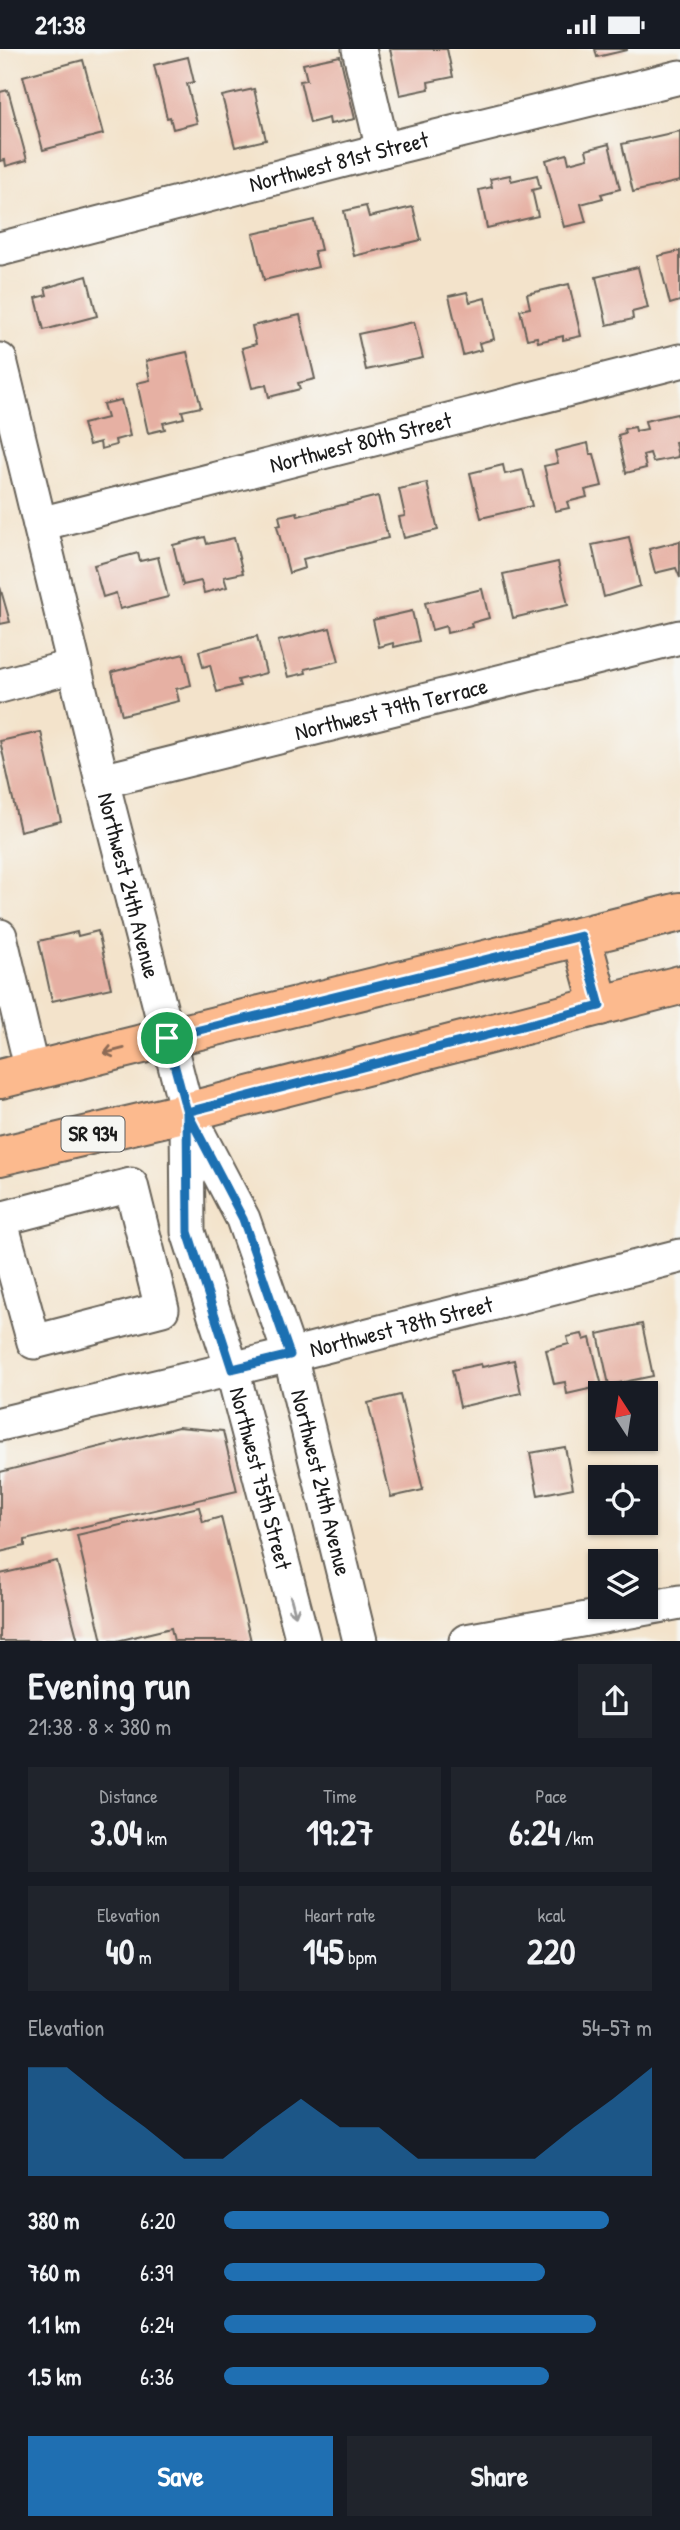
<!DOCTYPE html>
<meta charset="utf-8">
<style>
:root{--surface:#171b24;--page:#20242c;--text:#f1f3f6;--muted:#9ea1a6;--accent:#1f6fb2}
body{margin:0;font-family:"Patrick Hand",sans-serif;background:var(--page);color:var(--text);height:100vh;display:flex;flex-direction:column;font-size:26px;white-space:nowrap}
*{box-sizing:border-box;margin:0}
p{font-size:23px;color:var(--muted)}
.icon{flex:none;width:38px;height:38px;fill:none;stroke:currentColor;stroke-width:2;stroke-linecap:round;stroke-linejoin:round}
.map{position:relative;height:1592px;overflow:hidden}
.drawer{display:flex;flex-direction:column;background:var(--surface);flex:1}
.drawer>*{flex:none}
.needle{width:46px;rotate:348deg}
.buttons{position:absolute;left:588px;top:1332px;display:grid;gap:14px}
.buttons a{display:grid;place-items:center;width:70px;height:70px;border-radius:0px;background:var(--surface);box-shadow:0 2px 5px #0004;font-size:35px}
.pin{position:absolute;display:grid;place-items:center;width:60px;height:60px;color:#fff;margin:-30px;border:4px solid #fff;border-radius:50%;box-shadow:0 2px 7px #0007}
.round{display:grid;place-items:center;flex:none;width:74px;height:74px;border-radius:0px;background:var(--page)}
.overview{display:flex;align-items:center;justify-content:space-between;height:119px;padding:0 28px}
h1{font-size:38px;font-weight:700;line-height:52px}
.figures{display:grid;grid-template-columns:repeat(3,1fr);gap:10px;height:119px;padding:7px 28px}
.figures div{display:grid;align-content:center;border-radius:0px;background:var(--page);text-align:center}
.figures b{font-size:35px;font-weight:700}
.figures small{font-size:19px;font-weight:400}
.figures p{font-size:19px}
.chart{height:196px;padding:14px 28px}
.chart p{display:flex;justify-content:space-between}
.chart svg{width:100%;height:126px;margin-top:7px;fill:var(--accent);opacity:.7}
.action{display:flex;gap:14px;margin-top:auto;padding:14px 28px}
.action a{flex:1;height:80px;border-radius:0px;background:var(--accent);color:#fff;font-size:28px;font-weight:700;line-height:80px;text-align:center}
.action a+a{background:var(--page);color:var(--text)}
ul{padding:0 28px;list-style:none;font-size:23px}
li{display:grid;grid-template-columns:112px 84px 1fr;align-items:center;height:52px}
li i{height:18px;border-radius:9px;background:var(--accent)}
.status{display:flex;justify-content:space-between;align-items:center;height:49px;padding:0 35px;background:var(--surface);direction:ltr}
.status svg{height:19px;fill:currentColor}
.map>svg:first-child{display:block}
</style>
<div class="status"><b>21:38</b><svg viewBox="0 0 49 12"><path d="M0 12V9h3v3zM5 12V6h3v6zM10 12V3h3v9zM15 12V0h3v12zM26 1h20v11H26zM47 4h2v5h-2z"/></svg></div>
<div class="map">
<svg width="680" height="1592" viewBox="0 0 680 1592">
<rect width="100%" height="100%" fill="#f6f6f2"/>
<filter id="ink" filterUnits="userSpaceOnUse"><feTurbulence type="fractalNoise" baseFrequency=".0143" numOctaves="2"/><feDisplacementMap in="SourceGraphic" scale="14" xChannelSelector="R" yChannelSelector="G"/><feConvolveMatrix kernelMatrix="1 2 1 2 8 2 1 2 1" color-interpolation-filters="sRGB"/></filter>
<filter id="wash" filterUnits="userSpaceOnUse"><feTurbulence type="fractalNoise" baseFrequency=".00686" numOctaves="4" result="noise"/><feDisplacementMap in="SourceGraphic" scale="28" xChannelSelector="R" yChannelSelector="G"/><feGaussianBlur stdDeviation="1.57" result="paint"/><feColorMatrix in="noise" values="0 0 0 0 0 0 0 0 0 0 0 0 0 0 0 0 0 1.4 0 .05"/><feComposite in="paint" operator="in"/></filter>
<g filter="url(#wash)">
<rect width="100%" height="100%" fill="#f3e3cb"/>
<g id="blocks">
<g fill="#e6b0a3">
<path d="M 390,0 L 447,0 L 453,28 L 428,33 L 429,40 L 400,46 Z"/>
<path d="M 595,0 L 627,0 L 627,1 L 597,8 Z"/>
<path d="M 340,7 L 355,70 L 330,75 L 329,69 L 310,74 L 300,32 L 307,31 L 303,15 Z"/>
<path d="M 188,8 L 194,33 L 187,35 L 197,74 L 173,80 L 170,68 L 167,69 L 154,16 Z"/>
<path d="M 83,11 L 103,85 L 43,101 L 23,27 Z"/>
<path d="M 254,40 L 266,91 L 235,98 L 222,47 Z"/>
<path d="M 8,41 L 27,111 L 6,117 L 5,111 L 0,112 L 0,43 Z"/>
<path d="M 680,82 L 680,132 L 633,143 L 622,95 Z"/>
<path d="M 609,95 L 620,140 L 601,145 L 603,149 L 581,155 L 586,173 L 564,178 L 546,111 L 567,105 L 569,114 L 588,109 L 586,101 Z"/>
<path d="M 510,126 L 511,132 L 537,126 L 540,139 L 532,141 L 538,167 L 487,179 L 479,141 L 492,138 L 490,130 Z"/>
<path d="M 366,157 L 369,168 L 413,158 L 421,191 L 354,207 L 344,162 Z"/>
<path d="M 314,171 L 321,201 L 314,202 L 318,218 L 264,231 L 253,185 Z"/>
<path d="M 680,202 L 680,252 L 670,255 L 658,207 Z"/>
<path d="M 638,218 L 648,259 L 632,263 L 633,270 L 607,276 L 596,228 Z"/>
<path d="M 87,227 L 97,267 L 44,281 L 36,249 L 47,246 L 45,239 Z"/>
<path d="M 569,235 L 581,287 L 563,291 L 563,287 L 538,293 L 537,288 L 527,290 L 520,261 L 530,259 L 527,245 Z"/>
<path d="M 467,243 L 470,253 L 485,249 L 494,290 L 479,294 L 481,301 L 463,306 L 449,247 Z"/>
<path d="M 300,266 L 315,330 L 298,334 L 300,340 L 269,348 L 266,336 L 252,339 L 242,299 L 256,295 L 252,277 Z"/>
<path d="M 414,273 L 423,309 L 366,321 L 358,285 Z"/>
<path d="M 187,303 L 201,358 L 182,362 L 184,369 L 163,374 L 165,380 L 148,384 L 137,334 L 150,331 L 146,312 Z"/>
<path d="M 121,351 L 130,387 L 115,391 L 116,396 L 101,400 L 100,393 L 89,396 L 83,375 L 107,369 L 103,355 Z"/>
<path d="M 677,365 L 680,371 L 680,392 L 675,393 L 678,408 L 653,413 L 650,404 L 643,406 L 646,419 L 626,424 L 618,386 L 625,384 L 624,380 L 635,378 L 636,382 L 647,380 L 645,372 Z"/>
<path d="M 588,394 L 590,405 L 594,405 L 602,437 L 585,441 L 587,448 L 567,453 L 569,459 L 555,462 L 544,417 L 558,414 L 555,402 Z"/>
<path d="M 503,416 L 505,425 L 523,421 L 532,457 L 481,469 L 470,424 Z"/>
<path d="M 427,434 L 438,481 L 404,489 L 399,468 L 405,467 L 399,440 Z"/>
<path d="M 378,447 L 388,489 L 303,510 L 305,519 L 289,524 L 277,477 L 281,476 L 279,467 L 297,463 L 298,467 Z"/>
<path d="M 205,488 L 207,495 L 234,489 L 243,524 L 224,528 L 227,538 L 204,544 L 201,532 L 183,536 L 173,496 Z"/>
<path d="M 629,488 L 640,537 L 604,548 L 592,496 Z"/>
<path d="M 680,492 L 680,529 L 676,519 L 655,524 L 649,500 Z"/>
<path d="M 138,504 L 140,512 L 158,508 L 168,548 L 120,560 L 116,544 L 103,548 L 94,516 Z"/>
<path d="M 558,513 L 568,556 L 513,569 L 503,525 Z"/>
<path d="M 0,538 L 10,573 L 0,575 Z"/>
<path d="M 482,540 L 489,569 L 471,574 L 472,578 L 447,584 L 446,577 L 432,581 L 425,554 Z"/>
<path d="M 412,562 L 419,592 L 394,598 L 393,594 L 379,598 L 373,571 Z"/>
<path d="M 330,579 L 339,612 L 305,620 L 306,624 L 288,628 L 278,592 Z"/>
<path d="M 257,587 L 266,624 L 238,631 L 240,637 L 217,643 L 210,616 L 203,618 L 199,602 Z"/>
<path d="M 184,605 L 191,636 L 176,640 L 179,652 L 122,666 L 112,623 Z"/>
<path d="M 41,683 L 61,772 L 20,782 L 0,692 Z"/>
<path d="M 98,882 L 111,939 L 52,952 L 39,892 L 77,883 L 78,887 Z"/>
<path d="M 642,1275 L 653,1327 L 609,1336 L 598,1285 Z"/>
<path d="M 582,1285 L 584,1291 L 590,1289 L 602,1337 L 567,1345 L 565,1333 L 554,1335 L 546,1301 L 569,1295 L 567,1288 Z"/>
<path d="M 514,1311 L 521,1344 L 460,1358 L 452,1321 L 481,1315 L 482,1318 Z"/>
<path d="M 400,1346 L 423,1441 L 391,1448 L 368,1354 Z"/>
<path d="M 178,1378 L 223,1382 L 237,1442 L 25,1491 L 25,1497 L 0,1503 L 0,1423 Z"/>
<path d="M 565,1398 L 573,1439 L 538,1446 L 530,1404 Z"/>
<path d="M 199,1458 L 203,1473 L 221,1468 L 251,1592 L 174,1592 L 171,1579 L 117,1592 L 102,1592 L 77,1486 Z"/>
<path d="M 57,1512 L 78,1592 L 0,1592 L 0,1525 Z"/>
</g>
</g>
</g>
<g filter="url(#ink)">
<use href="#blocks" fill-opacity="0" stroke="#676259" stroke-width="2"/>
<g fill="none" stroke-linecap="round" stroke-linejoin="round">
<defs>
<g id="minor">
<path d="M 359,0 L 383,101"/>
<path id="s1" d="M 0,200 L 383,101 L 680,28"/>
<path id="s2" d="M 0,311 L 102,732 L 187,1063 L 243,1170 L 290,1306 L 360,1592"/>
<path id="s3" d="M 40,475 L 680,312"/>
<path d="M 0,637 L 74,617"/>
<path id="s4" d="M 102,732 L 680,588"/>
<path d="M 0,887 L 32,1022"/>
<path id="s5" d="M 187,1069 L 188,1183 L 232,1320 L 303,1592"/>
<path d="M 0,1170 L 131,1136 L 162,1260 L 34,1293 L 0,1170"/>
<path id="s6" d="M 0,1375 L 290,1306 L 680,1207"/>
<path d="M 466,1592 L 680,1553"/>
</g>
<g id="major">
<path d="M 581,887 L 600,957"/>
<path d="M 0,1030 L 680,863"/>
<path d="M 0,1107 L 187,1063 L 680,936"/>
</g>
</defs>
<use href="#minor" stroke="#676259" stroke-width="37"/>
<use href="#major" stroke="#676259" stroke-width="42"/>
<use href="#minor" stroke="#fff" stroke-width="33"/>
<use href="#major" stroke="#fcba8e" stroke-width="38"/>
</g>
<defs><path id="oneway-shaft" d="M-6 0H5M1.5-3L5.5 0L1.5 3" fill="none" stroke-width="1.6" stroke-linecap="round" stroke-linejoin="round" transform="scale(1.75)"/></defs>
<use stroke="#8c6b55" href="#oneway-shaft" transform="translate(114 1002) rotate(166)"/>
<use stroke="#999" href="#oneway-shaft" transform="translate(293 1557) rotate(75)"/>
</g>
<g fill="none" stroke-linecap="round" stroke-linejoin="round" filter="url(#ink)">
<defs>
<path id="route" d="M 167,989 L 187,1063 L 188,1183 L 232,1320 L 290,1306 L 243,1170 L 187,1063 L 600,957 L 581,887 L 167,989"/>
</defs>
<use href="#route" stroke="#fff" stroke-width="14"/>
<use href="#route" stroke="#1f6fb2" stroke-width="9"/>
</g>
<g text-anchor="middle" stroke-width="7" stroke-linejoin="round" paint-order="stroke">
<rect fill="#f6f6f2" stroke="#5d5d5c" stroke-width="2" x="61.5" y="1067.5" width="63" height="35" rx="5"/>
<g font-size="21" font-weight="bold" fill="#1c1c1c">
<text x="93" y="1092">SR 934</text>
</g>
<g font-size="23" fill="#1c1c1c" stroke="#f6f6f2">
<text dy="8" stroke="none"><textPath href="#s1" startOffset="350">Northwest 81st Street</textPath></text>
<text dy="8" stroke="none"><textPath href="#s3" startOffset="331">Northwest 80th Street</textPath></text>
<text dy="8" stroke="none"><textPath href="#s4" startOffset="298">Northwest 79th Terrace</textPath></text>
<text dy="8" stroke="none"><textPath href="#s2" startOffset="541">Northwest 24th Avenue</textPath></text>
<text dy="8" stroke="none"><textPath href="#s6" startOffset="413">Northwest 78th Street</textPath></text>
<text dy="8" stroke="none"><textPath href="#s5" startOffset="371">Northwest 75th Street</textPath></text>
<text dy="8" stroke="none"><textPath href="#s2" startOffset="1171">Northwest 24th Avenue</textPath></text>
</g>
</g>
</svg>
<div class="buttons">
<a><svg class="needle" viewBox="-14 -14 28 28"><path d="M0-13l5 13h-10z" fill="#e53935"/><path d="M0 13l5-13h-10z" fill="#9ea1a6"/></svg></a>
<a><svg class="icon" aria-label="locate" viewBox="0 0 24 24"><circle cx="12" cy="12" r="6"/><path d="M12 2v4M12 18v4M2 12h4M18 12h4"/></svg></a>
<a><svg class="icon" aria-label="layers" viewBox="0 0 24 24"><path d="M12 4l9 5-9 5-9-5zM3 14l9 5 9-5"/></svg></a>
</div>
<div class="pin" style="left:167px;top:989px;background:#1e9e55"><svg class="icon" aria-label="arrive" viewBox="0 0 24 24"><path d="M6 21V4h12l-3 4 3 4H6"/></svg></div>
</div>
<section class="drawer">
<div class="overview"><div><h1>Evening run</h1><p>21:38 · 8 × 380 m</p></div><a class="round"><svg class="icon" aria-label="share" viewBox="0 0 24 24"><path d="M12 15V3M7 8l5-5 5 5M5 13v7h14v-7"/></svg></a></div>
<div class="figures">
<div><p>Distance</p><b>3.04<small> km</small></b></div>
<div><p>Time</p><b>19:27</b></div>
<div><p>Pace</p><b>6:24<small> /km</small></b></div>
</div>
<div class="figures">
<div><p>Elevation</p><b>40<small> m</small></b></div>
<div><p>Heart rate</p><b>145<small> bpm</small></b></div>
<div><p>kcal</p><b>220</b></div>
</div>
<div class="chart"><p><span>Elevation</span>54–57 m</p>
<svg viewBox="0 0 160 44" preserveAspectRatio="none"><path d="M0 44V6L10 6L20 17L30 27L40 38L50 38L60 27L70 17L80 27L90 27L100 38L110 38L120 38L130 38L140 27L150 17L160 6V44z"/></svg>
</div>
<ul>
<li><b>380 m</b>6:20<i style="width:90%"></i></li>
<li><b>760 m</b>6:39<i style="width:75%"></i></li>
<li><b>1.1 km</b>6:24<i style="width:87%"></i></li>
<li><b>1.5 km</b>6:36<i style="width:76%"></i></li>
</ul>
<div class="action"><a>Save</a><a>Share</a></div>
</section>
